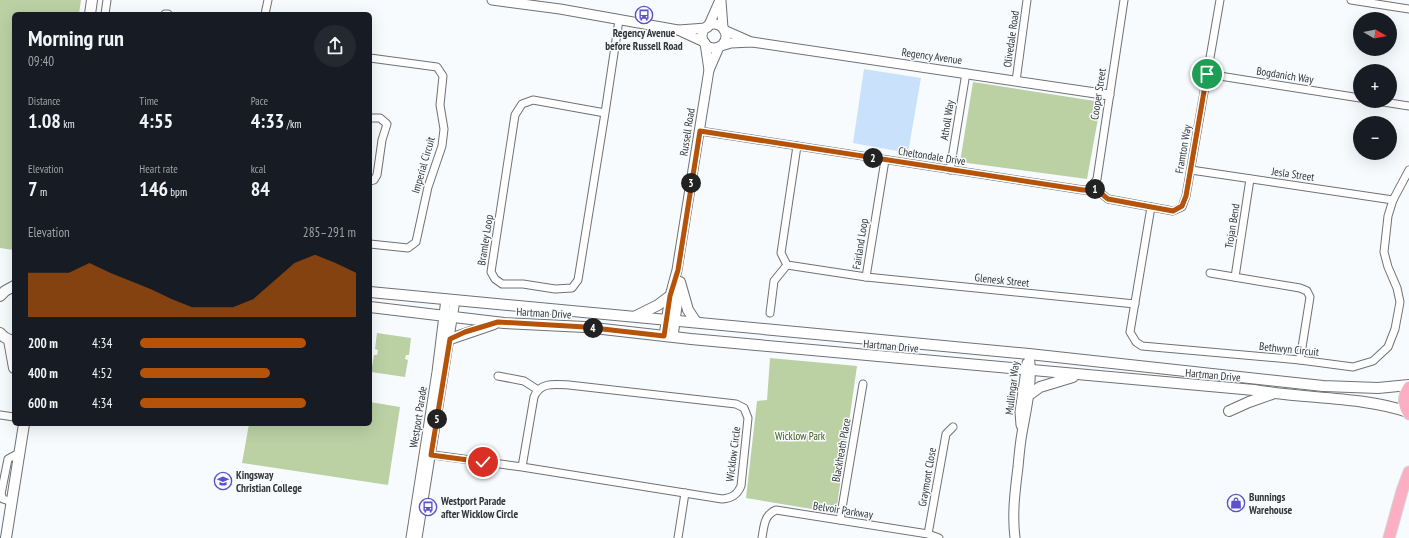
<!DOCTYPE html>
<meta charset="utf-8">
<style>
:root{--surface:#171b24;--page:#242831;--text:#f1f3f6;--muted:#9ea1a6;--accent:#b45309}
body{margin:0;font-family:"PT Sans Narrow",sans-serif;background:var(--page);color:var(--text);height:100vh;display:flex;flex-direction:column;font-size:15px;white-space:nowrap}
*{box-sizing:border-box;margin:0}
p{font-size:13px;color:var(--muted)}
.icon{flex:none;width:22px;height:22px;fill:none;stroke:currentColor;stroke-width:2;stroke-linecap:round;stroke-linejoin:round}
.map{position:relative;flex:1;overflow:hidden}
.side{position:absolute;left:12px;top:12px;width:360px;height:414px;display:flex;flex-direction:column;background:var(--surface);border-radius:6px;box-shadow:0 4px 16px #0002}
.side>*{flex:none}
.needle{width:26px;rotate:99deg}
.buttons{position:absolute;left:1353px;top:12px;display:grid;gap:8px}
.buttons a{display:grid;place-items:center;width:44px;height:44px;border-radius:50%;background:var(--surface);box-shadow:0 4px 16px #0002;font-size:20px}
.pin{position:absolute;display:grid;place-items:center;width:34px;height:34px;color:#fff;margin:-17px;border:2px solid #fff;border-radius:50%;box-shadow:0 1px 4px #0007}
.km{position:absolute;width:20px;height:20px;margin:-10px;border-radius:50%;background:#222;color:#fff;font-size:11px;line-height:20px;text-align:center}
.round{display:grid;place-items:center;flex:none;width:42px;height:42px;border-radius:21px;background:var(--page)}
.headline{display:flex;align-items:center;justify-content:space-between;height:68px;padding:0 16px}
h1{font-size:22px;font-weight:700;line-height:30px}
.metrics{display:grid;grid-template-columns:repeat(3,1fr);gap:6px;height:68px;padding:4px 16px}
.metrics div{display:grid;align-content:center}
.metrics b{font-size:20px;font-weight:700}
.metrics small{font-size:11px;font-weight:400}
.metrics p{font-size:11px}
.chart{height:112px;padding:8px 16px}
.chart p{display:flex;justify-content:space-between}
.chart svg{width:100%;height:72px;margin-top:4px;fill:var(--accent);opacity:.7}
ul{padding:0 16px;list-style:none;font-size:13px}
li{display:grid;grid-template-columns:64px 48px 1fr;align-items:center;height:30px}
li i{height:10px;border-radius:5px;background:var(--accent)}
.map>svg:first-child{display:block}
</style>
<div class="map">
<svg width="1409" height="538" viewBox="0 0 1409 538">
<rect width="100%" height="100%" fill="#f8fbfe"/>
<g fill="#bbd1a4">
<path d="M 0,0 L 81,0 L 79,14 L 14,14 L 14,250 L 0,248 Z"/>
<path d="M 973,82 L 1101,102 L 1087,179 L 960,162 Z"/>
<path d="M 377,333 L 411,338 L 409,355 L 406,355 L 405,359 L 408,360 L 405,377 L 371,372 L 374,355 L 377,355 L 378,350 L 375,349 Z"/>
<path d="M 770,358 L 857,366 L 836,513 L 746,498 L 757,401 L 767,400 Z"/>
<path d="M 370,402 L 400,407 L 388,485 L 242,463 L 249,424 L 370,424 Z"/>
</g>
<path fill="#c9e1fb" d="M 864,69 L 921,78 L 908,153 L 853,143 Z"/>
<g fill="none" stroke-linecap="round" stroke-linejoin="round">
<defs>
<g id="minor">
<path d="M 1351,0 L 1409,9"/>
<path d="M 105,14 L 107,0"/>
<path d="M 165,14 L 168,14"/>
<path d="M 265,14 L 268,0"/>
<path d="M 370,58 L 437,67 L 443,76 L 440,105 L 444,129 L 442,146 L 428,187 L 416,242 L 408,248 L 370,244"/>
<path d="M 1207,74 L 1360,98"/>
<path d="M 1016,81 L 1027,0"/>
<path d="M 1377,101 L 1409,106"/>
<path d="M 605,113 L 533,100 L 522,104 L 515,115 L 491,272 L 495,279 L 502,284 L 523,284 L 555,289 L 572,288 L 578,280 L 605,113 L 619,20"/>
<path d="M 370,118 L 380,118 L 387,124 L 382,140 L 377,175 L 374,180 L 370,181"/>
<path d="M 700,131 L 1083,190 L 1089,190 L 1097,179 L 1124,0"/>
<path d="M 797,146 L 781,253 L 787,265 L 866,277 L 885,160"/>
<path d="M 950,170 L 966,73"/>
<path d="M 1191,170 L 1393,200"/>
<path d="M 1092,186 L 1108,199 L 1173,211 L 1182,207 L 1186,196 L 1220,0"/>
<path d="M 1151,207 L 1130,332 L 1136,342 L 1142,346 L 1300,360 L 1353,367 L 1373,361 L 1388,347 L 1395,329 L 1400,302 L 1397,288 L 1388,267 L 1384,252 L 1388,216 L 1393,200 L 1409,170"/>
<path d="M 1210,273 L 1300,288 L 1307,291 L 1310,297 L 1300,360"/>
<path d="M 866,277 L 1135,304"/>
<path d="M 1235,277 L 1250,179"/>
<path d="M 770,313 L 774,281 L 787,265"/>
<path d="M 498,376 L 524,381 L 538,390"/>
<path d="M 0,415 L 14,417"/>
<path d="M 426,454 L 522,467 L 722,499 C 732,498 737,495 741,486 L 748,418 L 744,408 L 736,404 L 569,385 C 554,384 540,382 534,397 L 522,467"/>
<path d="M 12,502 L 3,499 L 1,494 L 8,459 L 19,453"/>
<path d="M 840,520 L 863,384"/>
<path d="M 928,534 L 946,434 L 953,427"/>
<path d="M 678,538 L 685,493"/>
<path d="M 762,538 C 764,526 764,515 776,510 L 928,534 L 939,538"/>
</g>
<g id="tertiary">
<path d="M 492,0 L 560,9 L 678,30 L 704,42"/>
<path d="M 721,1 L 723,28"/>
<circle cx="714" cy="36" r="12"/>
<path d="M 708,27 L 720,0"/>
<path d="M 679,30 L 706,28"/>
<path d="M 724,30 L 749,41"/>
<path d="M 721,46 L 731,43 L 752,42 L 1109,95"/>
<path d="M 709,70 L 719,47"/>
<path d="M 664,336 L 670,296 L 677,270 L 709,70 L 705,43"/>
<path d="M 673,337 L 680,283"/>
<path d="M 1021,425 L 1020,412 L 1027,363"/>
<path d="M 411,538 L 437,372 L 446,299"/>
<path d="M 417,538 L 455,300"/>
<path d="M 1015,538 C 1012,514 1015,491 1018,467 C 1019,456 1020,444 1022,433 C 1027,405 1033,382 1029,354"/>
</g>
<g id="secondary">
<path d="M 90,14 L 92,0"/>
<path d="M 680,282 L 688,310 L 696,322"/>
<path d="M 370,292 L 1029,354 L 1323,386 L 1378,388 L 1409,385"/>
<path d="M 0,296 L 5,291 L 14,286"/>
<path d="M 370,307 L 504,323 L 585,327 L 691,339 L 1254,390 C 1304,399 1361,396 1408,412"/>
<path d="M 636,316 L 658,305 L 670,296"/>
<path d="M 0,333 L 4,337 L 14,342"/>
<path d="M 450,339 L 494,324"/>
<path d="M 9,340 L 14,368"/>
<path d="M 1029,395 L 1040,387 L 1073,377"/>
<path d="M 1229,411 L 1249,402 L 1272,394"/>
<path d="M 6,538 L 24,424"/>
</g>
<g id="primary">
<path d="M 1409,387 C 1403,396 1403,405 1409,414"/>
<path d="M 1389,538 L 1402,491 L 1409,472"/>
</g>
</defs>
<use href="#minor" stroke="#6f7274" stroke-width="9"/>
<use href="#tertiary" stroke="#6f7274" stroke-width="11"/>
<use href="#secondary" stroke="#6f7274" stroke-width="12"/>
<use href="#primary" stroke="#d6d6d7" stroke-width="13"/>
<use href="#minor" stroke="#fff" stroke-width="7"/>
<use href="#tertiary" stroke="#fff" stroke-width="9"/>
<use href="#secondary" stroke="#fff" stroke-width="10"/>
<use href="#primary" stroke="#fcafc2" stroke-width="11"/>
</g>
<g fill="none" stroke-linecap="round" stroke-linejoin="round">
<defs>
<path id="route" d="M 483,462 L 431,455 L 450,339 L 465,332 L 498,322 L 585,327 L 664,336 L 670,296 L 678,270 L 700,131 L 1083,190 L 1089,190 L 1092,186 L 1108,199 L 1173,211 L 1182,206 L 1186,196 L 1207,74"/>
</defs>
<use href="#route" stroke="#fff" stroke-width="8"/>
<use href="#route" stroke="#b45309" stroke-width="5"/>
</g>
<defs>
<symbol id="bus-ring" viewBox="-11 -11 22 22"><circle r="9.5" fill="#f8fbfe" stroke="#5d50c8" stroke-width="1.5"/><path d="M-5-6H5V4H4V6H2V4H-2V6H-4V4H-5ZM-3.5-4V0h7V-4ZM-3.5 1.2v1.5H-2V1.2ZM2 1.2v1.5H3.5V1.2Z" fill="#5d50c8"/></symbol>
<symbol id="school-ring" viewBox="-11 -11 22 22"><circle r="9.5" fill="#f8fbfe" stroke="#5d50c8" stroke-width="1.5"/><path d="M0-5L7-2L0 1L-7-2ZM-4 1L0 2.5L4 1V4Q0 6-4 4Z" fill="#5d50c8"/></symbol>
<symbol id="shop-ring" viewBox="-11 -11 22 22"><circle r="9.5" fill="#f8fbfe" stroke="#5d50c8" stroke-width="1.5"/><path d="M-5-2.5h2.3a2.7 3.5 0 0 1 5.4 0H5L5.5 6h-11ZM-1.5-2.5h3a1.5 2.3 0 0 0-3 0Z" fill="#5d50c8"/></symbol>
</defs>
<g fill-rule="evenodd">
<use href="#bus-ring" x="634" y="5" width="20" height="20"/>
<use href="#school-ring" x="213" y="471" width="20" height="20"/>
<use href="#shop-ring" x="1226" y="493" width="20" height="20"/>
<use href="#bus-ring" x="418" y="497" width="20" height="20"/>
</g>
<g text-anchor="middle" stroke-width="3" stroke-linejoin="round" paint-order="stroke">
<g font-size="11" font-weight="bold" fill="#333435" stroke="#f8fbfe" text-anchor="start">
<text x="644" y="37" text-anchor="middle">Regency Avenue<tspan x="644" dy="13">before Russell Road</tspan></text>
<text x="236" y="479">Kingsway<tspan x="236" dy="13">Christian College</tspan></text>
<text x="1249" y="501">Bunnings<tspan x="1249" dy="13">Warehouse</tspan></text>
<text x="441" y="505">Westport Parade<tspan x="441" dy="13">after Wicklow Circle</tspan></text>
</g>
<g font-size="11" fill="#333435" stroke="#f8fbfe">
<text transform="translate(1011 39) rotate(-82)" y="4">Olivedale Road</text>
<text transform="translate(932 56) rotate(8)" y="4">Regency Avenue</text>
<text transform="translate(1285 75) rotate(9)" y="4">Bogdanich Way</text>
<text transform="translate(1098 94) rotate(-81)" y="4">Cooper Street</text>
<text transform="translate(947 120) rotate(-81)" y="4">Atholl Way</text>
<text transform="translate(687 132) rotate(-81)" y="4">Russell Road</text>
<text transform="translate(1183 149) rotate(-80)" y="4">Framton Way</text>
<text transform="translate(932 156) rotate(9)" y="4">Cheltondale Drive</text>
<text transform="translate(423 165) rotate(-74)" y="4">Imperial Circuit</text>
<text transform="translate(1293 174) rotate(8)" y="4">Jesla Street</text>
<text transform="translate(1232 226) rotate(-81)" y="4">Trojan Bend</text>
<text transform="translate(485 240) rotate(-81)" y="4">Bramley Loop</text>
<text transform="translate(860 244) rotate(-81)" y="4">Fairland Loop</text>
<text transform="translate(1002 280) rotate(6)" y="4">Glenesk Street</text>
<text transform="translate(544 313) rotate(3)" y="4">Hartman Drive</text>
<text transform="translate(891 346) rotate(5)" y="4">Hartman Drive</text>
<text transform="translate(1289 349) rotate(6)" y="4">Bethwyn Circuit</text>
<text transform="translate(1213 375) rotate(5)" y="4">Hartman Drive</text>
<text transform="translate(1012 388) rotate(-83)" y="4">Mullingar Way</text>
<text transform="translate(418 417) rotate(-81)" y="4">Westport Parade</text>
<text transform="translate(841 450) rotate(-80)" y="4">Blackheath Place</text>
<text transform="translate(733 454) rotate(-83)" y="4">Wicklow Circle</text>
<text transform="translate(927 477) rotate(-80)" y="4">Graymont Close</text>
<text transform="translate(843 510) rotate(9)" y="4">Belvoir Parkway</text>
</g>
<g font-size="11" fill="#415e14" stroke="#f8fbfe">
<text x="800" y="440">Wicklow Park</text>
</g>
</g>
</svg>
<div class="buttons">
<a><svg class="needle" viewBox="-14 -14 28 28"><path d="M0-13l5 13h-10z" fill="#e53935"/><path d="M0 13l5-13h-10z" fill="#9ea1a6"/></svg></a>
<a>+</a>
<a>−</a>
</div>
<div class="pin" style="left:1207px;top:74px;background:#1e9e55"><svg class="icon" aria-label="arrive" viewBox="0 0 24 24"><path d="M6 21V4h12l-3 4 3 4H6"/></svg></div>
<div class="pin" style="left:483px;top:462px;background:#d93025"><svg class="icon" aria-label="check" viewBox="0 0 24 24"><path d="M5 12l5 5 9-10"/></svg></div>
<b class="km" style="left:1095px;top:189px">1</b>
<b class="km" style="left:873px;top:158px">2</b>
<b class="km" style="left:691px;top:183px">3</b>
<b class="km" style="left:593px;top:328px">4</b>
<b class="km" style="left:437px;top:419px">5</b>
<section class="side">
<div class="headline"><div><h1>Morning run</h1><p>09:40</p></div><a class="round"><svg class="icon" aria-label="share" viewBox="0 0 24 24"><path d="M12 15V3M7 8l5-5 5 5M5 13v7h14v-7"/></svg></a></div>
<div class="metrics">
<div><p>Distance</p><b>1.08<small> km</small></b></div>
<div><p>Time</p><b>4:55</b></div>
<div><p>Pace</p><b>4:33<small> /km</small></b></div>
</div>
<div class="metrics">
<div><p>Elevation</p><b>7<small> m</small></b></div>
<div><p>Heart rate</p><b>146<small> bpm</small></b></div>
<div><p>kcal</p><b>84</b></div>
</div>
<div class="chart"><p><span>Elevation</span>285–291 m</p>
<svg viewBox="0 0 160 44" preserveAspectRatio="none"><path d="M0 44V17L10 17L20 17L30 11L40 17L50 22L60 27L70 33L80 38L90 38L100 38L110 33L120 22L130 11L140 6L150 11L160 17V44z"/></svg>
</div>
<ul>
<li><b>200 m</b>4:34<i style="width:77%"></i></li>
<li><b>400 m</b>4:52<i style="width:60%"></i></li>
<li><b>600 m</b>4:34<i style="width:77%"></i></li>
</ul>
</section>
</div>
